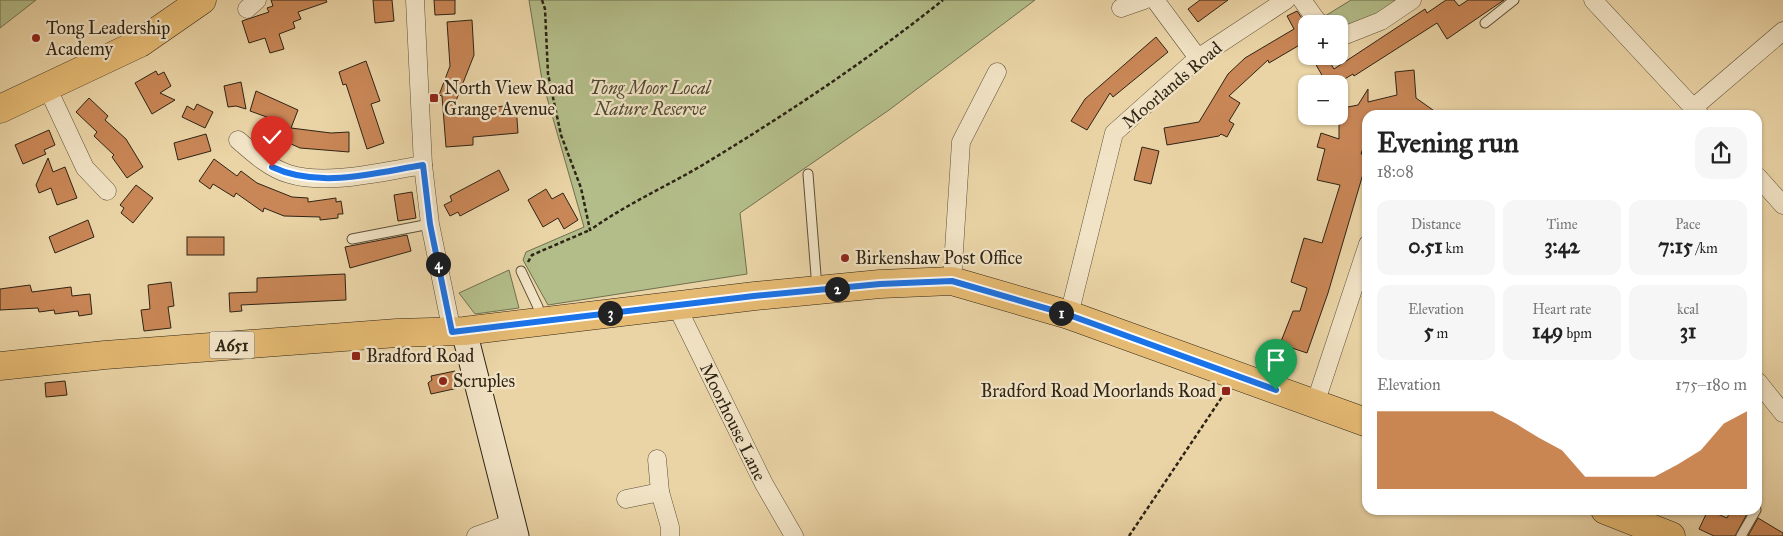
<!DOCTYPE html>
<meta charset="utf-8">
<style>
:root{--surface:#fff;--page:#f6f6f6;--text:#222;--muted:#767676;--accent:#b45309}
body{margin:0;font-family:"IM FELL Great Primer",serif;background:var(--page);color:var(--text);height:100vh;display:flex;flex-direction:column;font-size:19px;white-space:nowrap}
*{box-sizing:border-box;margin:0}
p{font-size:16px;color:var(--muted)}
.icon{flex:none;width:28px;height:28px;fill:none;stroke:currentColor;stroke-width:2;stroke-linecap:round;stroke-linejoin:round}
.map{position:relative;flex:1;overflow:hidden}
.side{position:absolute;left:1362px;top:110px;width:400px;height:405px;display:flex;flex-direction:column;background:var(--surface);border-radius:15px;box-shadow:0 1px 4px #0004}
.side>*{flex:none}
.tools{position:absolute;left:1298px;top:15px;display:grid;gap:10px}
.tools a{display:grid;place-items:center;width:50px;height:50px;border-radius:10px;background:var(--surface);box-shadow:0 1px 4px #0004;font-size:25px}
.pin{position:absolute;display:grid;place-items:center;width:42px;height:42px;color:#fff;margin:-51px -21px;border-radius:50% 50% 50% 0;rotate:-45deg;box-shadow:0 0 5px #0007}
.pin .icon{rotate:45deg}
.km{position:absolute;width:25px;height:25px;margin:-12px;border-radius:50%;background:#222;color:#fff;font-size:14px;line-height:25px;text-align:center}
.round{display:grid;place-items:center;flex:none;width:52px;height:52px;border-radius:15px;background:var(--page)}
.headline{display:flex;align-items:center;justify-content:space-between;height:85px;padding:0 15px}
h1{font-size:28px;font-weight:700;line-height:38px}
.stats{display:grid;grid-template-columns:repeat(3,1fr);gap:8px;height:85px;padding:5px 15px}
.stats div{display:grid;align-content:center;border-radius:12px;background:var(--page);text-align:center}
.stats b{font-size:21px;font-weight:700}
.stats small{font-size:14px;font-weight:400}
.stats p{font-size:14px}
.chart{height:140px;padding:10px 15px}
.chart p{display:flex;justify-content:space-between}
.chart svg{width:100%;height:90px;margin-top:5px;fill:var(--accent);opacity:.7}
.map>svg:first-child{display:block}
</style>
<div class="map">
<svg width="1783" height="536" viewBox="0 0 1783 536">
<rect width="100%" height="100%" fill="#ead4a6"/>
<filter id="stains"><feTurbulence type="fractalNoise" baseFrequency=".004" numOctaves="4"/><feColorMatrix values="0 0 0 0 .2 0 0 0 0 .09 0 0 0 0 .02 0 0 0 .5 -.17"/></filter>
<radialGradient id="worn" r=".72"><stop offset=".6" stop-color="#630" stop-opacity="0"/><stop offset="1" stop-color="#630" stop-opacity=".3"/></radialGradient>
<g fill="#b3bd89" stroke="#70704f">
<path d="M 0,0 L 36,0 L 0,28 Z"/>
<path d="M 529,0 L 1035,0 L 889,110 L 740,213 L 747,274 L 548,305 L 523,260 L 526,252 L 584,227 L 542,80 Z"/>
<path d="M 1351,0 L 1412,0 L 1339,33 L 1339,24 L 1322,24 L 1317,21 Z"/>
<path d="M 509,270 L 519,308 L 475,314 L 459,293 Z"/>
</g>
<g fill="#c98656" stroke="#2e2415">
<path d="M 271,0 L 326,0 L 327,2 L 298,12 L 301,19 L 293,22 L 295,28 L 279,34 L 284,49 L 270,53 L 265,38 L 249,43 L 242,21 L 269,12 L 267,8 L 273,6 Z"/>
<path d="M 373,0 L 392,0 L 394,21 L 375,23 Z"/>
<path d="M 434,0 L 455,0 L 455,14 L 435,15 Z"/>
<path d="M 1200,0 L 1228,0 L 1198,22 L 1188,9 Z"/>
<path d="M 1446,0 L 1454,0 L 1459,6 L 1468,0 L 1504,0 L 1447,39 L 1437,23 L 1354,76 L 1353,74 L 1336,84 L 1327,84 L 1311,56 L 1326,56 L 1334,69 L 1425,9 L 1427,13 Z"/>
<path d="M 1297,11 L 1306,24 L 1306,49 L 1303,43 L 1269,63 L 1268,60 L 1229,96 L 1240,103 L 1229,121 L 1234,124 L 1227,137 L 1221,134 L 1219,136 L 1167,145 L 1164,128 L 1199,122 L 1228,74 L 1245,58 L 1294,29 L 1287,16 Z"/>
<path d="M 472,20 L 474,55 L 452,111 L 516,105 L 518,133 L 473,137 L 473,145 L 446,147 L 442,96 L 439,95 L 450,66 L 447,22 Z"/>
<path d="M 1156,37 L 1168,52 L 1113,97 L 1110,93 L 1087,130 L 1071,121 L 1085,99 Z"/>
<path d="M 366,61 L 380,101 L 371,104 L 384,143 L 367,149 L 346,84 L 343,85 L 339,72 Z"/>
<path d="M 1414,70 L 1416,98 L 1440,115 L 1368,115 L 1368,133 L 1361,154 L 1368,157 L 1328,293 L 1307,353 L 1280,344 L 1293,311 L 1300,311 L 1307,288 L 1291,282 L 1304,238 L 1322,243 L 1340,185 L 1317,180 L 1325,149 L 1317,147 L 1321,133 L 1339,139 L 1339,102 L 1343,108 L 1358,105 L 1368,89 L 1368,102 L 1397,95 L 1395,72 Z"/>
<path d="M 156,71 L 158,75 L 164,72 L 171,86 L 160,93 L 175,100 L 152,114 L 135,83 Z"/>
<path d="M 241,82 L 246,109 L 236,106 L 228,107 L 224,86 Z"/>
<path d="M 256,91 L 298,110 L 291,128 L 331,133 L 349,132 L 349,152 L 300,148 L 269,134 L 275,120 L 250,111 Z"/>
<path d="M 89,98 L 108,116 L 105,120 L 126,139 L 143,167 L 127,178 L 112,157 L 114,155 L 94,136 L 97,132 L 76,112 Z"/>
<path d="M 197,104 L 213,112 L 205,128 L 182,117 L 187,106 L 194,110 Z"/>
<path d="M 49,130 L 55,145 L 44,150 L 46,154 L 23,164 L 15,145 Z"/>
<path d="M 206,134 L 211,151 L 178,160 L 174,143 Z"/>
<path d="M 1142,147 L 1159,151 L 1151,184 L 1134,180 Z"/>
<path d="M 48,158 L 53,172 L 65,167 L 77,198 L 57,205 L 51,188 L 39,193 L 36,185 Z"/>
<path d="M 214,159 L 237,176 L 241,171 L 257,183 L 292,197 L 308,198 L 308,202 L 336,198 L 336,202 L 341,201 L 343,214 L 338,214 L 338,218 L 320,220 L 320,217 L 284,216 L 264,208 L 263,212 L 236,193 L 234,197 L 213,184 L 210,189 L 199,181 Z"/>
<path d="M 499,170 L 509,190 L 460,216 L 458,212 L 450,216 L 444,205 L 452,201 L 450,196 Z"/>
<path d="M 136,185 L 153,198 L 133,223 L 121,213 L 124,208 L 120,205 Z"/>
<path d="M 546,189 L 552,199 L 563,193 L 578,220 L 564,229 L 558,218 L 543,227 L 528,200 Z"/>
<path d="M 412,192 L 416,218 L 398,221 L 394,195 Z"/>
<path d="M 88,220 L 94,237 L 55,253 L 49,237 Z"/>
<path d="M 407,235 L 411,251 L 350,268 L 345,247 Z"/>
<rect x="187" y="237" width="37" height="18"/>
<path d="M 345,274 L 346,300 L 241,305 L 242,311 L 230,312 L 229,293 L 257,292 L 257,278 Z"/>
<path d="M 171,282 L 174,306 L 168,307 L 171,328 L 144,331 L 141,310 L 150,309 L 148,285 Z"/>
<path d="M 30,285 L 32,292 L 71,287 L 72,296 L 90,294 L 92,314 L 79,316 L 78,311 L 55,314 L 54,310 L 39,312 L 38,308 L 0,310 L 0,289 Z"/>
<path d="M 455,371 L 458,388 L 431,394 L 428,383 L 432,380 L 431,376 Z"/>
<path d="M 65,381 L 67,395 L 46,397 L 45,383 Z"/>
<path d="M 1708,510 L 1727,518 L 1731,510 L 1748,512 L 1735,536 L 1714,536 L 1699,529 Z"/>
<path d="M 1758,518 L 1783,533 L 1783,536 L 1748,536 Z"/>
</g>
<g fill="none" stroke-linecap="round" stroke-linejoin="round">
<defs>
<g id="lane">
<path d="M 1485,23 L 1514,0"/>
<path d="M 808,174 L 817,288"/>
<path d="M 352,239 L 430,224"/>
<path d="M 521,271 L 538,307 L 541,320"/>
<path d="M 1741,536 L 1756,510"/>
</g>
<g id="street">
<path d="M 415,0 L 423,165 L 430,224 L 452,332"/>
<path d="M 1155,0 L 1198,58"/>
<path d="M 1302,0 L 1317,21 L 1322,24"/>
<path d="M 1593,0 L 1700,115"/>
<path d="M 1121,8 L 1144,0"/>
<path d="M 247,9 L 257,0"/>
<path d="M 1339,33 L 1343,36 L 1381,21 L 1412,0"/>
<path d="M 47,87 L 85,168 L 107,191"/>
<path d="M 1693,108 L 1783,31"/>
<path d="M 238,140 C 253,153 269,168 289,174 C 327,186 384,171 423,165"/>
<path d="M 1758,177 L 1783,205"/>
<path d="M 952,281 L 961,142 L 997,72"/>
<path d="M 676,305 L 764,484 L 794,536"/>
<path d="M 1069,315 L 1114,133 L 1198,58 L 1286,0"/>
<path d="M 1758,382 L 1783,413"/>
<path d="M 1315,404 L 1368,244"/>
<path d="M 657,459 L 660,492"/>
<path d="M 626,499 L 660,492 L 670,527 L 670,536"/>
<path d="M 476,536 L 512,523"/>
</g>
<path id="secondary" d="M 464,331 L 516,536"/>
<g id="primary">
<path d="M 0,366 L 105,355 L 397,333 L 464,331 L 755,296 L 880,284 L 952,281 L 1069,315 L 1368,423"/>
<path d="M 1605,510 L 1671,536"/>
</g>
<path id="highway" d="M 0,109 L 140,43 L 202,0"/>
</defs>
<use href="#lane" stroke="#5d5039" stroke-width="11"/>
<use href="#street" stroke="#5d5039" stroke-width="19"/>
<use href="#secondary" stroke="#2e2415" stroke-width="27"/>
<use href="#primary" stroke="#2e2415" stroke-width="29"/>
<use href="#highway" stroke="#2e2415" stroke-width="29"/>
<g stroke="#2e2415" stroke-width="2.5" stroke-dasharray="4 2.5" stroke-linecap="butt">
<path d="M 542,0 L 545,9 L 548,74 L 561,135 L 581,188 L 590,230 C 627,204 663,188 701,166 C 785,115 867,61 943,0"/>
<path d="M 528,262 L 532,255 L 590,230"/>
<path d="M 1129,536 L 1224,394"/>
</g>
<use href="#lane" stroke="#f1e3c5" stroke-width="9"/>
<use href="#street" stroke="#f1e3c5" stroke-width="18"/>
<use href="#secondary" stroke="#f1e3c5" stroke-width="25"/>
<use href="#primary" stroke="#e5ba73" stroke-width="28"/>
<use href="#highway" stroke="#e5ba73" stroke-width="28"/>
</g>
<g fill="none" stroke-linecap="round" stroke-linejoin="round">
<defs>
<path id="route" d="M 272,167 C 319,189 374,173 423,165 L 430,224 L 452,332 L 754,296 L 880,284 L 952,281 L 1069,315 L 1276,390"/>
</defs>
<use href="#route" stroke="#fff" stroke-width="10"/>
<use href="#route" stroke="#1a73e8" stroke-width="6"/>
</g>
<g fill="#8f2418" stroke="#f1e3c5" stroke-width="2">
<circle cx="36" cy="38" r="5"/>
<rect x="429" y="93" width="10" height="10" rx="2.5"/>
<circle cx="845" cy="258" r="5"/>
<rect x="351" y="351" width="10" height="10" rx="2.5"/>
<circle cx="443" cy="381" r="5"/>
<rect x="1221" y="386" width="10" height="10" rx="2.5"/>
</g>
<g text-anchor="middle" stroke-width="4.5" stroke-linejoin="round" paint-order="stroke">
<rect fill="#f1e3c5" stroke="#685d4a" stroke-width="1" x="209.5" y="331.5" width="45" height="27" rx="4"/>
<g font-size="16" font-weight="bold" fill="#2e2415">
<text x="232" y="351">A651</text>
</g>
<g font-size="18" fill="#2e2415" stroke="#f1e3c5" text-anchor="start">
<text x="46" y="34">Tong Leadership<tspan x="46" dy="21">Academy</tspan></text>
<text x="444" y="94">North View Road<tspan x="444" dy="21">Grange Avenue</tspan></text>
<text x="855" y="264">Birkenshaw Post Office</text>
<text x="366" y="362">Bradford Road</text>
<text x="453" y="387">Scruples</text>
<text x="1216" y="397" text-anchor="end">Bradford Road Moorlands Road</text>
</g>
<g font-size="18" fill="#2e2415" stroke="#f1e3c5">
<text transform="translate(1172 85) rotate(-40)" y="6">Moorlands Road</text>
<text transform="translate(733 422) rotate(64)" y="6">Moorhouse Lane</text>
</g>
<g font-size="18" font-style="italic" fill="#4f4a32" stroke="#f1e3c5">
<text x="650" y="94">Tong Moor Local<tspan x="650" dy="21">Nature Reserve</tspan></text>
</g>
</g>
<rect width="100%" height="100%" filter="url(#stains)"/>
<rect width="100%" height="100%" fill="url(#worn)"/>
</svg>
<div class="tools">
<a>+</a>
<a>−</a>
</div>
<div class="pin" style="left:1276px;top:390px;background:#1e9e55"><svg class="icon" aria-label="arrive" viewBox="0 0 24 24"><path d="M6 21V4h12l-3 4 3 4H6"/></svg></div>
<div class="pin" style="left:272px;top:167px;background:#d93025"><svg class="icon" aria-label="check" viewBox="0 0 24 24"><path d="M5 12l5 5 9-10"/></svg></div>
<b class="km" style="left:1061px;top:313px">1</b>
<b class="km" style="left:837px;top:289px">2</b>
<b class="km" style="left:610px;top:313px">3</b>
<b class="km" style="left:438px;top:264px">4</b>
<section class="side">
<div class="headline"><div><h1>Evening run</h1><p>18:08</p></div><a class="round"><svg class="icon" aria-label="share" viewBox="0 0 24 24"><path d="M12 15V3M7 8l5-5 5 5M5 13v7h14v-7"/></svg></a></div>
<div class="stats">
<div><p>Distance</p><b>0.51<small> km</small></b></div>
<div><p>Time</p><b>3:42</b></div>
<div><p>Pace</p><b>7:15<small> /km</small></b></div>
</div>
<div class="stats">
<div><p>Elevation</p><b>5<small> m</small></b></div>
<div><p>Heart rate</p><b>149<small> bpm</small></b></div>
<div><p>kcal</p><b>31</b></div>
</div>
<div class="chart"><p><span>Elevation</span>175–180 m</p>
<svg viewBox="0 0 160 44" preserveAspectRatio="none"><path d="M0 44V6L10 6L20 6L30 6L40 6L50 6L60 12L70 19L80 25L90 38L100 38L110 38L120 38L130 32L140 25L150 12L160 6V44z"/></svg>
</div>
</section>
</div>
